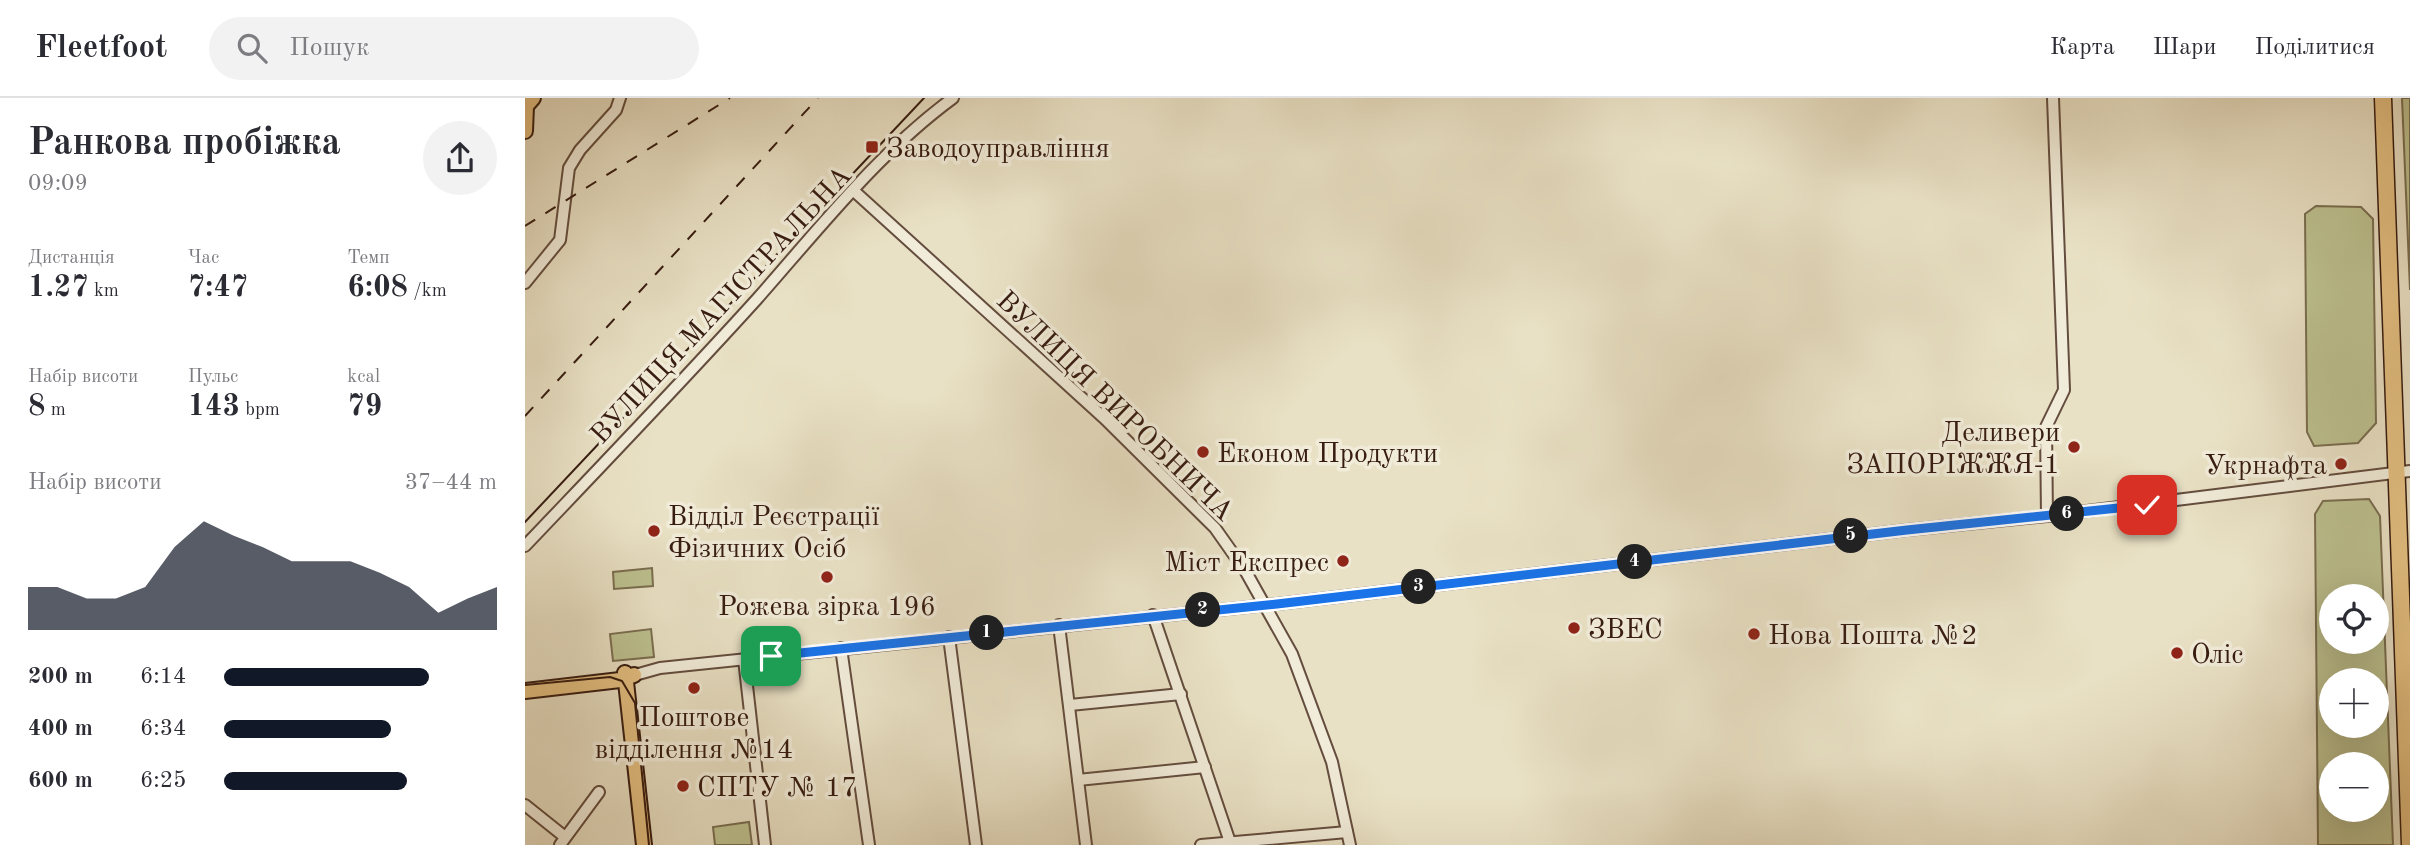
<!DOCTYPE html>
<html lang="uk">
<meta charset="utf-8">
<style>
:root{--surface:#fff;--page:#f2f2f3;--text:#2b2b33;--muted:#7c7c81;--line:#e1e1e2;--accent:#111827}
body{margin:0;font-family:"Old Standard TT",serif;background:var(--page);color:var(--text);height:100vh;display:flex;flex-direction:column;font-size:26px;white-space:nowrap}
*{box-sizing:border-box;margin:0}
p{font-size:23px;color:var(--muted)}
.icon{flex:none;width:38px;height:38px;fill:none;stroke:currentColor;stroke-width:2;stroke-linecap:round;stroke-linejoin:round}
.map{position:relative;flex:1;overflow:hidden}
.sheet{display:flex;flex-direction:column;background:var(--surface);width:525px}
.sheet>*{flex:none}
.buttons{position:absolute;left:1794px;top:486px;display:grid;gap:14px}
.buttons a{display:grid;place-items:center;width:70px;height:70px;border-radius:50%;background:var(--surface);box-shadow:0 7px 28px #0002;font-size:35px}
.pin{position:absolute;display:grid;place-items:center;width:60px;height:60px;color:#fff;margin:-30px;border-radius:14px;box-shadow:0 4px 10px #0006}
.km{position:absolute;width:35px;height:35px;margin:-18px;border-radius:50%;background:#222;color:#fff;font-size:19px;line-height:35px;text-align:center}
.round{display:grid;place-items:center;flex:none;width:74px;height:74px;border-radius:37px;background:var(--page)}
.head{display:flex;align-items:center;justify-content:space-between;height:119px;padding:0 28px}
h1{font-size:38px;font-weight:700;line-height:52px}
.stats{display:grid;grid-template-columns:repeat(3,1fr);gap:10px;height:119px;padding:7px 28px}
.stats div{display:grid;align-content:center}
.stats b{font-size:30px;font-weight:700}
.stats small{font-size:19px;font-weight:400}
.stats p{font-size:19px}
.chart{height:196px;padding:14px 28px}
.chart p{display:flex;justify-content:space-between}
.chart svg{width:100%;height:126px;margin-top:7px;fill:var(--accent);opacity:.7}
ul{padding:0 28px;list-style:none;font-size:23px}
li{display:grid;grid-template-columns:112px 84px 1fr;align-items:center;height:52px}
li i{height:18px;border-radius:9px;background:var(--accent)}
header{display:flex;align-items:center;gap:42px;box-sizing:border-box;height:98px;padding:0 35px;background:var(--surface);border-bottom:2px solid var(--line)}
header strong{font-size:33px}
nav{display:flex;gap:38px;margin-inline-start:auto;font-size:24px}
.search{width:490px;height:63px;background:var(--page);display:flex;align-items:center;gap:18px;box-sizing:border-box;padding:0 24px;border-radius:38px;color:var(--muted);font-size:26px}
main{display:flex;flex:1;min-height:0}
.map>svg:first-child{display:block}
</style>
<header>
<strong>Fleetfoot</strong>
<div class="search"><svg class="icon" aria-label="search" viewBox="0 0 24 24"><circle cx="10" cy="10" r="6"/><path d="M15 15l6 6"/></svg>Пошук</div>
<nav><a>Карта</a><a>Шари</a><a>Поділитися</a></nav>
</header>
<main>
<section class="sheet">
<div class="head"><div><h1>Ранкова пробіжка</h1><p>09:09</p></div><a class="round"><svg class="icon" aria-label="share" viewBox="0 0 24 24"><path d="M12 15V3M7 8l5-5 5 5M5 13v7h14v-7"/></svg></a></div>
<div class="stats">
<div><p>Дистанція</p><b>1.27<small> km</small></b></div>
<div><p>Час</p><b>7:47</b></div>
<div><p>Темп</p><b>6:08<small> /km</small></b></div>
</div>
<div class="stats">
<div><p>Набір висоти</p><b>8<small> m</small></b></div>
<div><p>Пульс</p><b>143<small> bpm</small></b></div>
<div><p>kcal</p><b>79</b></div>
</div>
<div class="chart"><p><span>Набір висоти</span>37–44 m</p>
<svg viewBox="0 0 160 44" preserveAspectRatio="none"><path d="M0 44V29L10 29L20 33L30 33L40 29L50 15L60 6L70 11L80 15L90 20L100 20L110 20L120 24L130 29L140 38L150 33L160 29V44z"/></svg>
</div>
<ul>
<li><b>200 m</b>6:14<i style="width:75%"></i></li>
<li><b>400 m</b>6:34<i style="width:61%"></i></li>
<li><b>600 m</b>6:25<i style="width:67%"></i></li>
</ul>
</section>
<div class="map">
<svg width="1885" height="747" viewBox="0 0 1885 747">
<rect width="100%" height="100%" fill="#e9e1c5"/>
<filter id="stains"><feTurbulence type="fractalNoise" baseFrequency=".00286" numOctaves="4"/><feColorMatrix values="0 0 0 0 .2 0 0 0 0 .09 0 0 0 0 .02 0 0 0 .5 -.17"/></filter>
<radialGradient id="worn" r=".72"><stop offset=".6" stop-color="#630" stop-opacity="0"/><stop offset="1" stop-color="#630" stop-opacity=".3"/></radialGradient>
<g fill="#bdc190" stroke="#7a6e50" stroke-width="2" fill-rule="evenodd">
<path d="M 1877,0 L 1885,0 L 1885,192 Z"/>
<path d="M 1791,108 L 1836,109 L 1848,121 L 1851,325 L 1833,345 L 1789,348 L 1782,334 L 1780,116 Z"/>
<path d="M 1844,401 L 1855,418 L 1868,747 L 1793,747 L 1790,416 L 1798,403 ZM 1806,499 L 1852,499 L 1852,544 L 1806,544 ZM 1806,583 L 1852,583 L 1852,628 L 1806,628 ZM 1806,667 L 1852,667 L 1852,712 L 1806,712 Z"/>
<path d="M 127,470 L 128,488 L 89,491 L 88,474 Z"/>
<path d="M 126,531 L 129,559 L 88,563 L 85,536 Z"/>
<path d="M 224,724 L 227,747 L 190,747 L 188,729 Z"/>
</g>
<g fill="none" stroke-linecap="round" stroke-linejoin="round">
<defs>
<g id="minor">
<path d="M 329,93 L 579,320 L 690,430 L 721,474 L 767,556 L 807,664 L 825,747"/>
<path d="M 0,185 L 35,142 L 44,70 L 55,52 L 91,12 L 95,0"/>
<path d="M 1522,418 L 1885,373"/>
<path d="M 0,448 C 78,366 156,285 232,201 C 293,132 353,55 428,0"/>
<path d="M 628,517 L 706,747"/>
<path d="M 534,527 L 561,747"/>
<path d="M 424,539 L 451,747"/>
<path d="M 316,550 L 344,747"/>
<path d="M 219,561 L 240,747"/>
<path d="M 110,577 L 135,570 L 752,506 L 1382,432 L 1522,418 L 1521,329 L 1539,292 L 1528,0"/>
<path d="M 545,607 L 656,596"/>
<path d="M 553,682 L 680,669"/>
<path d="M 0,707 L 40,739"/>
<path d="M 35,747 L 74,694"/>
<path d="M 676,747 L 822,734"/>
</g>
<g id="major">
<path d="M 0,33 L 1,8 L 8,0"/>
<path d="M 100,575 L 119,747"/>
<path d="M 0,593 L 95,582 L 109,577"/>
</g>
<path id="highway" d="M 1858,0 L 1885,747"/>
</defs>
<use href="#minor" stroke="#644d3e" stroke-width="14"/>
<use href="#major" stroke="#371c11" stroke-width="18"/>
<use href="#highway" stroke="#371c11" stroke-width="19"/>
<use href="#minor" stroke="#f1ecd9" stroke-width="10"/>
<use href="#major" stroke="#e4c082" stroke-width="14"/>
<use href="#highway" stroke="#e4c082" stroke-width="16"/>
<g stroke="#371c11" stroke-width="2">
<path d="M 0,424 L 399,0"/>
<path d="M 0,587 L 85,579 L 97,583 L 110,605 L 124,747"/>
</g>
<g stroke="#371c11" stroke-width="2" stroke-dasharray="12 12" stroke-linecap="butt">
<path d="M 0,128 L 205,0"/>
<path d="M 0,318 L 293,0"/>
</g>
</g>
<g fill="none" stroke-linecap="round" stroke-linejoin="round">
<defs>
<path id="route" d="M 246,558 L 752,506 L 1382,432 L 1622,407"/>
</defs>
<use href="#route" stroke="#fff" stroke-width="14"/>
<use href="#route" stroke="#1a73e8" stroke-width="9"/>
</g>
<g fill="#8f2418" stroke="#f1ecd9" stroke-width="2.5">
<rect x="340" y="42" width="14" height="14" rx="3.5"/>
<circle cx="1549" cy="349" r="7"/>
<circle cx="678" cy="354" r="7"/>
<circle cx="1816" cy="366" r="7"/>
<circle cx="129" cy="433" r="7"/>
<circle cx="818" cy="463" r="7"/>
<circle cx="302" cy="479" r="7"/>
<circle cx="1049" cy="530" r="7"/>
<circle cx="1229" cy="536" r="7"/>
<circle cx="1652" cy="555" r="7"/>
<circle cx="169" cy="590" r="7"/>
<circle cx="158" cy="688" r="7"/>
</g>
<g text-anchor="middle" stroke-width="7" stroke-linejoin="round" paint-order="stroke">
<g font-size="28" fill="#371c11" stroke="#f1ecd9" text-anchor="start">
<text x="361" y="59">Заводоуправління</text>
<text x="1535" y="343" text-anchor="end">Деливери<tspan x="1535" dy="32">ЗАПОРІЖЖЯ-1</tspan></text>
<text x="692" y="364">Економ Продукти</text>
<text x="1802" y="376" text-anchor="end">Укрнафта</text>
<text x="143" y="427">Відділ Реєстрації<tspan x="143" dy="32">Фізичних Осіб</tspan></text>
<text x="804" y="473" text-anchor="end">Мiст Експрес</text>
<text x="302" y="517" text-anchor="middle">Рожева зірка 196</text>
<text x="1063" y="540">ЗВЕС</text>
<text x="1243" y="546">Нова Пошта №2</text>
<text x="1666" y="565">Оліс</text>
<text x="169" y="628" text-anchor="middle">Поштове<tspan x="169" dy="32">відділення №14</tspan></text>
<text x="172" y="698">СПТУ № 17</text>
</g>
<g font-size="28" fill="#371c11" stroke="#f1ecd9">
<text transform="translate(195 206) rotate(-47)" y="10">ВУЛИЦЯ МАГІСТРАЛЬНА</text>
<text transform="translate(591 307) rotate(44)" y="10">ВУЛИЦЯ ВИРОБНИЧА</text>
</g>
</g>
<rect width="100%" height="100%" filter="url(#stains)"/>
<rect width="100%" height="100%" fill="url(#worn)"/>
</svg>
<div class="buttons">
<a><svg class="icon" aria-label="locate" viewBox="0 0 24 24"><circle cx="12" cy="12" r="6"/><path d="M12 2v4M12 18v4M2 12h4M18 12h4"/></svg></a>
<a>+</a>
<a>−</a>
</div>
<div class="pin" style="left:246px;top:558px;background:#1e9e55"><svg class="icon" aria-label="arrive" viewBox="0 0 24 24"><path d="M6 21V4h12l-3 4 3 4H6"/></svg></div>
<div class="pin" style="left:1622px;top:407px;background:#d93025"><svg class="icon" aria-label="check" viewBox="0 0 24 24"><path d="M5 12l5 5 9-10"/></svg></div>
<b class="km" style="left:462px;top:535px">1</b>
<b class="km" style="left:678px;top:512px">2</b>
<b class="km" style="left:894px;top:489px">3</b>
<b class="km" style="left:1110px;top:464px">4</b>
<b class="km" style="left:1326px;top:438px">5</b>
<b class="km" style="left:1542px;top:416px">6</b>
</div>
</main>
